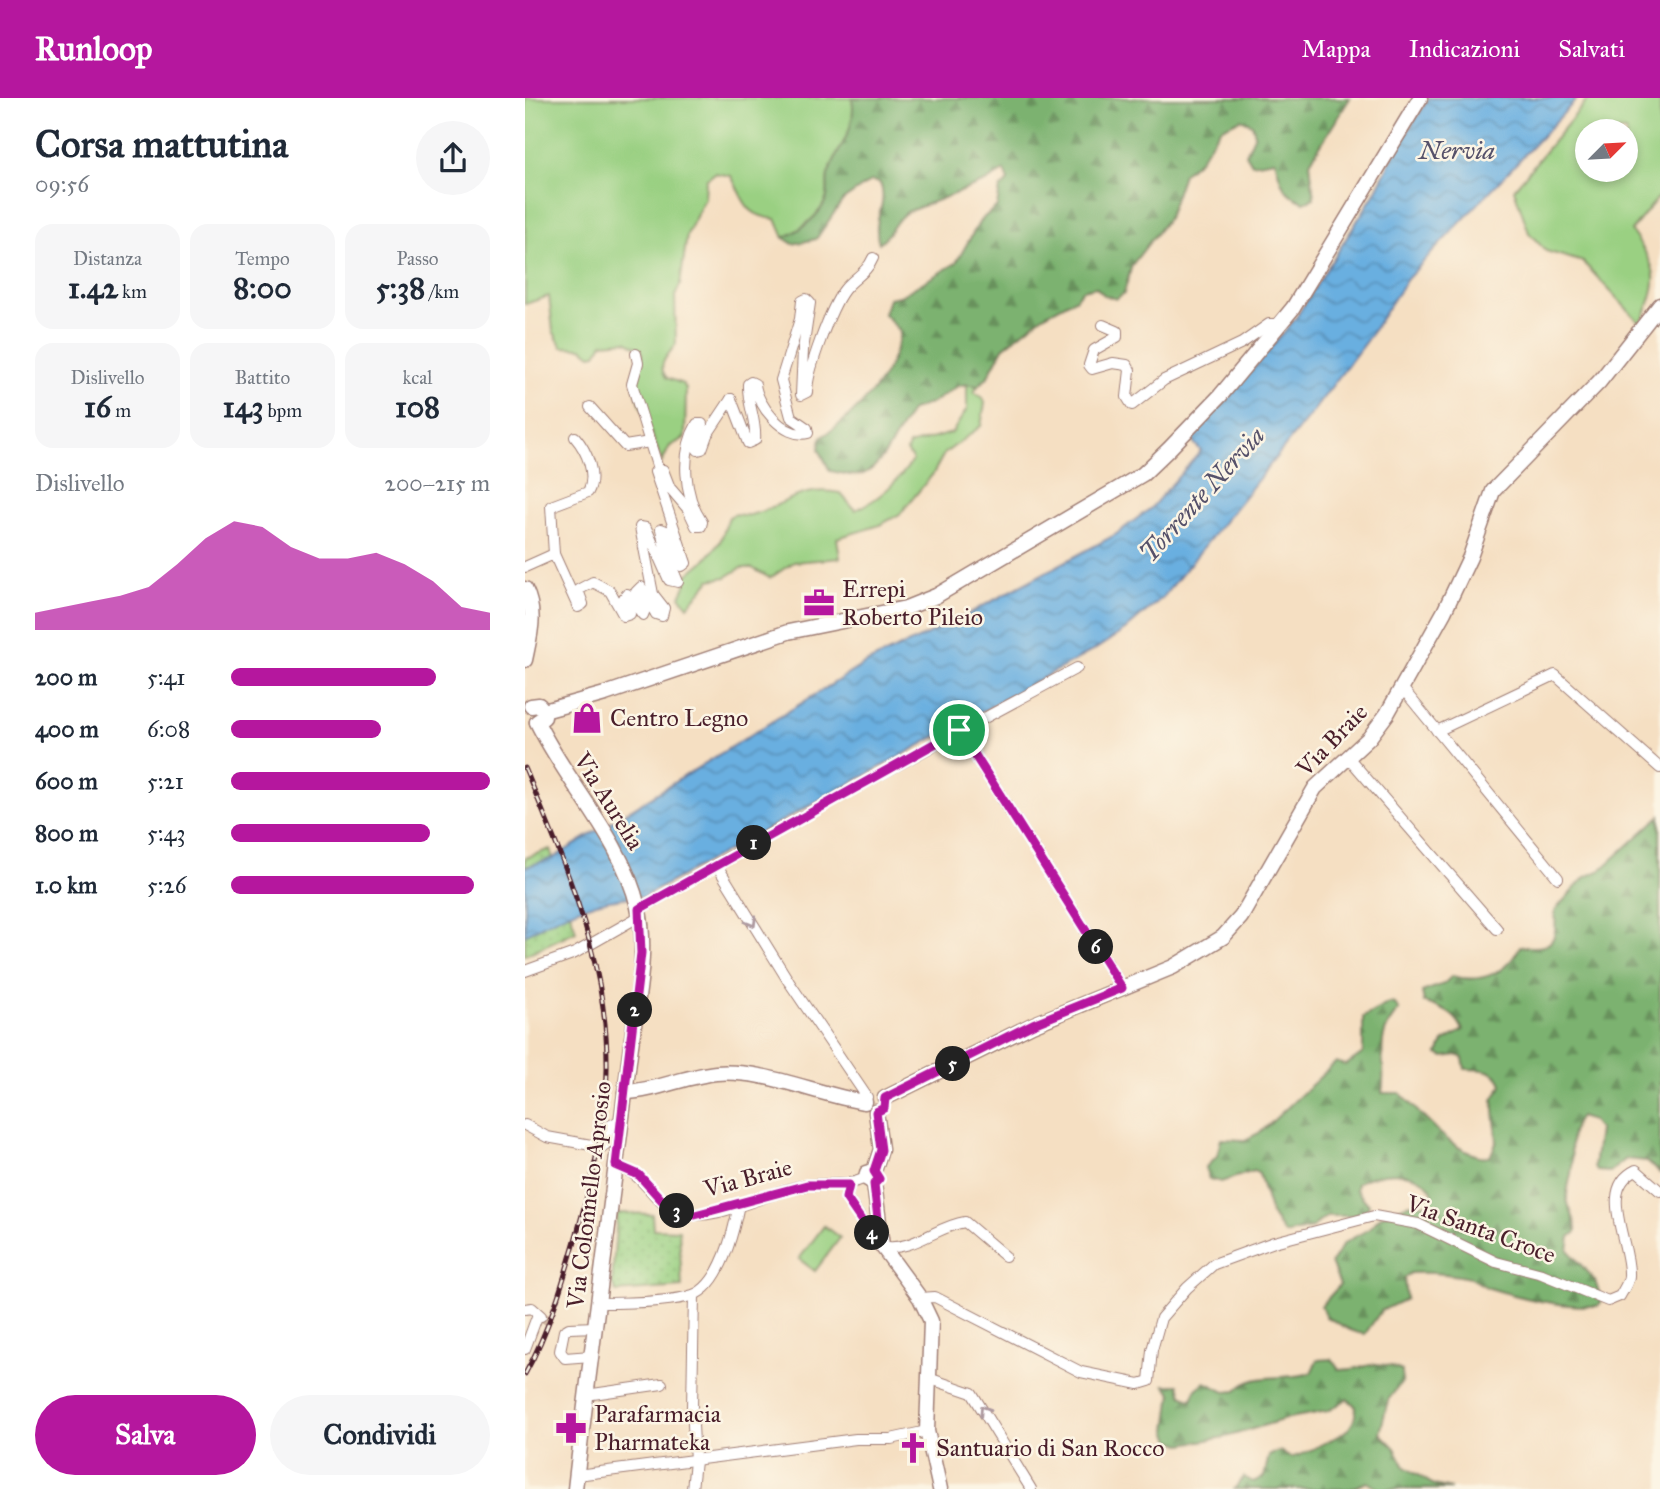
<!DOCTYPE html>
<html lang="it">
<meta charset="utf-8">
<style>
:root{--surface:#fff;--page:#f6f6f7;--text:#1f2937;--muted:#747a83;--accent:#b5179e}
body{margin:0;font-family:"IM FELL Great Primer",serif;background:var(--page);color:var(--text);height:100vh;display:flex;flex-direction:column;font-size:26px;white-space:nowrap}
*{box-sizing:border-box;margin:0}
p{font-size:23px;color:var(--muted)}
.icon{flex:none;width:38px;height:38px;fill:none;stroke:currentColor;stroke-width:2;stroke-linecap:round;stroke-linejoin:round}
.map{position:relative;flex:1;overflow:hidden}
.sheet{display:flex;flex-direction:column;background:var(--surface);width:525px}
.sheet>*{flex:none}
.needle{width:46px;rotate:66deg}
.buttons{position:absolute;left:1050px;top:21px;display:grid;gap:14px}
.buttons a{display:grid;place-items:center;width:63px;height:63px;border-radius:50%;background:var(--surface);box-shadow:0 4px 10px #0003;font-size:35px}
.pin{position:absolute;display:grid;place-items:center;width:60px;height:60px;color:#fff;margin:-30px;border:4px solid #fff;border-radius:50%;box-shadow:0 2px 7px #0007}
.km{position:absolute;width:35px;height:35px;margin:-18px;border-radius:50%;background:#222;color:#fff;font-size:19px;line-height:35px;text-align:center}
.round{display:grid;place-items:center;flex:none;width:74px;height:74px;border-radius:37px;background:var(--page)}
.summary{display:flex;align-items:center;justify-content:space-between;height:119px;padding:0 35px}
h1{font-size:38px;font-weight:700;line-height:52px}
.stats{display:grid;grid-template-columns:repeat(3,1fr);gap:10px;height:119px;padding:7px 35px}
.stats div{display:grid;align-content:center;border-radius:18px;background:var(--page);text-align:center}
.stats b{font-size:30px;font-weight:700}
.stats small{font-size:19px;font-weight:400}
.stats p{font-size:19px}
.chart{height:196px;padding:14px 35px}
.chart p{display:flex;justify-content:space-between}
.chart svg{width:100%;height:126px;margin-top:7px;fill:var(--accent);opacity:.7}
.action{display:flex;gap:14px;margin-top:auto;padding:14px 35px}
.action a{flex:1;height:80px;border-radius:42px;background:var(--accent);color:#fff;font-size:28px;font-weight:700;line-height:80px;text-align:center}
.action a+a{background:var(--page);color:var(--text)}
ul{padding:0 35px;list-style:none;font-size:23px}
li{display:grid;grid-template-columns:112px 84px 1fr;align-items:center;height:52px}
li i{height:18px;border-radius:9px;background:var(--accent)}
header{display:flex;align-items:center;gap:42px;box-sizing:border-box;height:98px;padding:0 35px;background:var(--accent);color:#fff}
header strong{font-size:33px}
nav{display:flex;gap:38px;margin-inline-start:auto;font-size:24px}
main{display:flex;flex:1;min-height:0}
.map>svg:first-child{display:block}
</style>
<header>
<strong>Runloop</strong>
<nav><a>Mappa</a><a>Indicazioni</a><a>Salvati</a></nav>
</header>
<main>
<section class="sheet">
<div class="summary"><div><h1>Corsa mattutina</h1><p>09:56</p></div><a class="round"><svg class="icon" aria-label="share" viewBox="0 0 24 24"><path d="M12 15V3M7 8l5-5 5 5M5 13v7h14v-7"/></svg></a></div>
<div class="stats">
<div><p>Distanza</p><b>1.42<small> km</small></b></div>
<div><p>Tempo</p><b>8:00</b></div>
<div><p>Passo</p><b>5:38<small> /km</small></b></div>
</div>
<div class="stats">
<div><p>Dislivello</p><b>16<small> m</small></b></div>
<div><p>Battito</p><b>143<small> bpm</small></b></div>
<div><p>kcal</p><b>108</b></div>
</div>
<div class="chart"><p><span>Dislivello</span>200–215 m</p>
<svg viewBox="0 0 160 44" preserveAspectRatio="none"><path d="M0 44V38L10 36L20 34L30 32L40 29L50 21L60 12L70 6L80 8L90 15L100 19L110 19L120 17L130 21L140 27L150 36L160 38V44z"/></svg>
</div>
<ul>
<li><b>200 m</b>5:41<i style="width:79%"></i></li>
<li><b>400 m</b>6:08<i style="width:58%"></i></li>
<li><b>600 m</b>5:21<i style="width:100%"></i></li>
<li><b>800 m</b>5:43<i style="width:77%"></i></li>
<li><b>1.0 km</b>5:26<i style="width:94%"></i></li>
</ul>
<div class="action"><a>Salva</a><a>Condividi</a></div>
</section>
<div class="map">
<svg width="1135" height="1391" viewBox="0 0 1135 1391">
<defs>
<pattern id="forest-firs" width="22" height="20" patternUnits="userSpaceOnUse" patternTransform="scale(1.75)"><rect width="22" height="20" fill="#7bb270"/><path d="M5 1l3.5 6h-7zM16 11l3.5 6h-7z" fill="#67905c"/></pattern>
<pattern id="park-dots" width="8" height="8" patternUnits="userSpaceOnUse" patternTransform="scale(1.75)"><rect width="8" height="8" fill="#9ad082"/><path d="M2 2h.1M6 6h.1" fill="none" stroke="#86b270" stroke-width="1.8" stroke-linecap="round"/></pattern>
<pattern id="water-waves" width="16" height="10" patternUnits="userSpaceOnUse" patternTransform="scale(1.75)"><rect width="16" height="10" fill="#69afe0"/><path d="M0 5q4-4 8 0t8 0" fill="none" stroke="#588eb6"/></pattern>
</defs>
<rect width="100%" height="100%" fill="#fcf5e5"/>
<filter id="ink" filterUnits="userSpaceOnUse"><feTurbulence type="fractalNoise" baseFrequency=".0143" numOctaves="2"/><feDisplacementMap in="SourceGraphic" scale="14" xChannelSelector="R" yChannelSelector="G"/><feConvolveMatrix kernelMatrix="1 2 1 2 8 2 1 2 1" color-interpolation-filters="sRGB"/></filter>
<filter id="wash" filterUnits="userSpaceOnUse"><feTurbulence type="fractalNoise" baseFrequency=".00686" numOctaves="4" result="noise"/><feDisplacementMap in="SourceGraphic" scale="28" xChannelSelector="R" yChannelSelector="G"/><feGaussianBlur stdDeviation="1.57" result="paint"/><feColorMatrix in="noise" values="0 0 0 0 0 0 0 0 0 0 0 0 0 0 0 0 0 1.4 0 .05"/><feComposite in="paint" operator="in"/></filter>
<g filter="url(#wash)">
<rect width="100%" height="100%" fill="#f5dfc2"/>
<g fill="#9ad082" stroke="#727856" stroke-width="2" fill-rule="evenodd">
<path d="M 0,0 L 327,0 C 334,31 312,50 303,77 C 301,86 305,96 300,104 C 292,120 275,132 259,140 L 251,121 C 219,118 220,103 206,78 L 190,75 L 181,82 L 180,100 L 162,137 L 155,187 L 150,198 L 151,246 C 144,257 130,266 142,280 L 158,286 L 161,291 L 160,340 L 145,348 L 137,364 L 110,291 L 118,256 L 116,251 L 101,243 L 78,245 L 71,256 L 66,257 L 57,250 L 37,249 L 28,233 L 24,198 L 0,206 Z"/>
<path d="M 1064,0 L 1135,0 L 1135,97 L 1106,133 C 1135,174 1135,180 1116,226 L 1058,164 L 1021,153 L 1004,135 L 989,91 ZM 1062,33 L 1101,33 L 1101,72 L 1062,72 Z"/>
<path d="M 442,285 L 453,288 L 449,294 L 458,300 L 460,305 L 456,328 L 419,356 L 408,376 L 375,416 L 355,427 L 312,440 L 315,460 L 269,464 L 245,480 L 227,470 L 216,470 L 201,479 L 185,482 L 163,508 L 155,498 L 160,488 L 161,478 L 181,461 L 195,444 L 204,419 C 213,413 216,419 225,417 C 260,408 275,387 315,395 L 330,412 C 353,403 374,382 388,362 L 382,353 L 384,347 L 427,335 L 442,311 Z"/>
<path d="M 299,1128 L 315,1140 L 290,1173 L 274,1161 Z"/>
</g>
<g fill="url(#forest-firs)" stroke="#62684e" stroke-width="2">
<path d="M 327,0 L 825,0 L 785,64 L 789,100 L 779,104 C 756,95 756,83 750,62 L 727,66 L 721,56 L 730,36 L 727,26 L 716,21 L 695,31 L 675,61 L 658,76 L 643,120 L 607,167 L 599,195 L 591,201 L 579,197 L 571,189 L 557,192 L 550,201 L 518,218 L 478,250 L 462,280 L 453,288 C 432,282 426,294 410,303 C 403,307 395,309 387,312 C 375,328 359,368 338,376 C 328,380 315,374 305,373 L 294,351 L 296,340 C 331,316 370,278 375,233 L 359,216 L 364,200 L 375,198 L 431,165 L 455,123 L 472,108 L 475,91 L 483,83 L 479,73 L 460,84 L 382,114 C 369,122 367,136 354,145 C 346,120 364,107 355,85 L 346,83 L 318,102 L 291,141 L 268,146 L 259,140 C 275,132 292,120 300,104 C 305,96 301,86 303,77 C 312,50 333,31 327,0 Z"/>
<path d="M 1135,718 L 1135,1075 L 1121,1063 L 1101,1061 L 1085,1074 L 1072,1073 L 1069,1068 L 1074,1032 L 1067,1023 L 1055,1019 C 1042,1036 1047,1048 1047,1067 C 1047,1078 1041,1091 1042,1101 C 1044,1113 1052,1122 1051,1134 L 1045,1139 L 1043,1152 L 1070,1183 L 1077,1203 L 1073,1208 C 1035,1209 1000,1201 964,1190 C 957,1188 952,1182 945,1180 C 926,1176 905,1174 885,1175 L 879,1180 L 881,1201 L 856,1213 L 840,1236 C 825,1235 815,1225 801,1219 L 796,1208 L 815,1187 L 806,1165 L 819,1145 L 844,1131 L 856,1118 L 883,1106 L 902,1106 L 908,1096 C 899,1069 852,1072 832,1085 L 831,1092 L 844,1107 L 841,1114 L 828,1118 L 802,1118 L 786,1130 L 759,1136 L 746,1116 L 734,1076 L 729,1073 L 696,1084 L 684,1081 L 680,1070 L 692,1058 L 696,1041 L 720,1042 L 736,1034 L 811,964 L 821,967 L 838,955 L 838,919 L 864,905 L 870,906 L 874,912 C 846,942 863,962 857,995 L 875,995 C 898,1017 930,1060 965,1059 L 972,1043 L 968,1002 L 977,987 C 973,971 955,971 940,971 L 938,960 L 932,957 L 919,959 L 913,956 L 918,944 L 938,932 C 930,914 917,911 899,904 L 897,894 L 919,886 L 927,878 C 956,886 983,875 995,848 C 1029,853 1032,843 1030,812 L 1060,779 L 1076,772 Z"/>
<path d="M 807,1261 L 814,1271 C 841,1275 842,1257 877,1273 L 877,1284 L 863,1302 L 855,1335 L 870,1350 L 880,1369 L 909,1387 L 926,1391 L 853,1391 L 842,1384 L 826,1391 L 709,1391 L 719,1379 L 728,1384 L 739,1379 L 744,1357 L 755,1353 C 758,1355 761,1358 765,1359 C 771,1361 820,1336 825,1329 C 830,1323 831,1316 831,1308 L 822,1301 L 803,1313 L 764,1320 L 701,1339 L 657,1346 L 646,1342 L 642,1332 L 647,1295 L 640,1287 L 654,1287 L 657,1297 L 667,1302 L 671,1291 L 680,1284 L 700,1294 L 711,1293 C 728,1273 762,1283 786,1275 L 792,1262 Z"/>
</g>
<g fill="url(#park-dots)" stroke="#727856" stroke-width="2">
<path d="M 25,751 L 51,833 L 0,857 L 0,760 Z"/>
<path d="M 92,1115 L 127,1116 L 128,1131 L 154,1132 L 157,1189 L 91,1194 L 87,1186 Z"/>
</g>
<path fill="url(#water-waves)" stroke="#5a6786" stroke-width="2" d="M 904,0 L 1053,0 L 882,181 L 841,243 L 786,316 L 639,498 L 600,532 L 571,551 L 118,799 C 74,798 37,816 0,837 L 0,769 L 28,760 L 341,565 L 419,529 L 590,437 L 626,410 L 676,353 L 664,339 L 707,296 L 770,221 L 848,98 L 870,54 Z"/>
</g>
<g filter="url(#ink)">
<g fill="none" stroke-linecap="round" stroke-linejoin="round">
<path stroke="#d3b9a4" stroke-width="10" stroke-dasharray="10 5" stroke-linecap="butt" d="M 17,1219 L 30,1226"/>
<defs>
<g id="street">
<path d="M 578,227 L 592,233 L 592,239 L 569,252 L 564,267 L 567,271 L 588,265 L 602,267 L 605,272 L 602,299 L 607,307 L 639,282 L 717,245 L 744,226 L 755,226"/>
<path d="M 111,256 L 113,265 L 107,286 L 133,371"/>
<path d="M 206,301 L 223,345 L 230,342 C 232,323 222,306 223,286 L 226,284 L 230,286 C 232,307 259,341 283,335 L 282,330 L 266,319 L 256,282 L 275,221 L 277,203 L 281,201 L 285,205 L 278,252 L 276,297 L 282,294 C 282,273 306,209 319,192 C 328,180 342,175 348,160"/>
<path d="M 65,309 L 100,348 L 125,344"/>
<path d="M 29,456 L 26,408 L 63,394 C 72,377 62,353 50,339"/>
<path d="M 0,469 L 29,456 L 53,509 L 58,506 L 53,492 L 68,484 L 85,493 L 99,518 L 105,516 L 98,501 L 102,496 L 118,517 L 120,512 L 111,494 L 116,489 L 131,516 L 137,518 L 139,510 L 128,496 L 115,429 L 121,430 L 144,482 L 153,484 L 141,455 L 136,431 L 141,433 L 157,468 L 161,465 L 130,374 L 138,372 L 145,390 L 163,411 L 171,428 L 176,428 L 177,424 C 159,398 155,355 172,326 L 177,326 L 171,349 L 173,352 L 177,351 L 182,337 L 206,301"/>
<path d="M 878,591 L 1033,780"/>
<path d="M 434,632 L 597,890"/>
<path d="M 912,633 L 1030,577 L 1135,670"/>
<path d="M 822,658 L 972,831"/>
<path d="M 191,766 L 264,884 L 342,999"/>
<path d="M 114,811 L 230,744 L 552,570"/>
<path d="M 0,873 L 50,855 L 115,818"/>
<path d="M 0,1027 L 22,1039 L 66,1047"/>
<path d="M 77,1049 L 81,1046 L 84,1028 L 96,1022"/>
<path d="M 91,1067 C 124,1078 125,1104 154,1114 C 191,1127 245,1091 283,1087 C 305,1085 321,1089 341,1080"/>
<path d="M 324,1087 L 321,1100 L 346,1135 L 355,1138"/>
<path d="M 357,1148 C 385,1155 412,1128 440,1124 L 480,1158"/>
<path d="M 395,1200 L 410,1199 L 556,1274 L 614,1286 L 624,1283 L 627,1252 L 636,1220 L 662,1190 L 689,1166 L 749,1144 L 849,1118 L 893,1126 L 971,1164 L 1017,1176 L 1083,1203 L 1095,1198 C 1098,1192 1104,1184 1104,1178 C 1106,1145 1071,1091 1111,1072 L 1135,1093"/>
<path d="M 74,1205 C 96,1205 148,1204 168,1197 C 196,1187 209,1132 214,1106"/>
<path d="M 0,1211 L 7,1210 L 16,1218"/>
<path d="M 0,1251 L 13,1216"/>
<path d="M 66,1258 L 40,1260 L 35,1253 L 39,1233 L 44,1230 L 71,1229"/>
<path d="M 406,1281 L 447,1295 L 506,1391"/>
<path d="M 61,1297 L 137,1286"/>
<path d="M 52,1377 L 331,1341 L 366,1341 L 402,1333"/>
<path d="M 167,1391 L 170,1363 L 167,1309 L 169,1197"/>
</g>
<g id="secondary">
<path d="M 19,613 L 80,596 L 263,534 L 381,510 L 411,498 L 618,376 L 644,351 L 695,298 L 768,210 L 895,0"/>
<path d="M 100,994 C 131,993 160,978 191,975 C 240,971 292,997 340,1004"/>
<path d="M 360,1000 L 507,927 L 648,869 L 698,839 L 716,819 L 790,690 L 844,640 L 862,616 L 919,514 L 945,459 L 968,393 L 1075,283 L 1135,207"/>
<path d="M 349,1085 L 357,1148 L 395,1200 L 406,1223 L 402,1333 L 415,1391"/>
<path d="M 349,1085 L 341,1080 L 342,1075 L 349,1073 L 356,1051 L 351,1014"/>
</g>
<g id="primary">
<path d="M 0,491 C 12,515 5,537 0,562"/>
<path d="M 6,608 L 14,607 L 19,613 L 19,619 L 12,624"/>
<path d="M 12,624 C 42,686 97,741 113,809 C 125,856 108,922 103,971 C 86,1111 66,1251 50,1391"/>
</g>
</defs>
<use href="#street" stroke="#a07f76" stroke-width="12"/>
<use href="#secondary" stroke="#a07f76" stroke-width="17"/>
<use href="#primary" stroke="#a07f76" stroke-width="17"/>
<use href="#street" stroke="#fff" stroke-width="10"/>
<use href="#secondary" stroke="#fff" stroke-width="14"/>
<use href="#primary" stroke="#fff" stroke-width="14"/>
<defs>
<path id="rail" d="M 0,670 C 45,779 93,886 80,1007 C 75,1050 64,1091 53,1132 C 39,1181 25,1231 0,1276"/>
</defs>
<use href="#rail" stroke="#4a1f2b" stroke-width="5"/>
<use href="#rail" stroke="#fcf5e5" stroke-width="2.5" stroke-dasharray="8" stroke-linecap="butt"/>
</g>
<defs><path id="oneway-chevron" d="M-2-3.5L2.5 0L-2 3.5" fill="none" stroke-width="1.6" stroke-linecap="round" stroke-linejoin="round" transform="scale(1.75)"/></defs>
<g stroke="#ae9aa0">
<use href="#oneway-chevron" transform="translate(227 824) rotate(59)"/>
<use href="#oneway-chevron" transform="translate(459 1312) rotate(-123)"/>
</g>
</g>
<g fill="none" stroke-linecap="round" stroke-linejoin="round" filter="url(#ink)">
<defs>
<path id="route" d="M 434,632 L 597,890 L 508,926 L 360,1000 L 359,1010 L 351,1014 L 356,1052 L 349,1073 L 354,1081 L 349,1086 L 355,1138 L 345,1135 L 321,1100 L 324,1087 L 282,1087 L 170,1117 L 143,1109 L 114,1077 L 91,1067 L 116,855 L 114,811 Z"/>
</defs>
<use href="#route" stroke="#fff" stroke-width="14"/>
<use href="#route" stroke="#b5179e" stroke-width="9"/>
</g>
<defs>
<symbol id="office-bare" viewBox="-9 -9 18 18"><path d="M-6-3h4V-5.5h4V-3h4V5H-6ZM-1-4.5V-3h2v-1.5ZM-6 0V1H6V0Z" fill="#b5179e" stroke="#fcf5e5" stroke-width="2.5" paint-order="stroke"/></symbol>
<symbol id="shop-bare" viewBox="-9 -9 18 18"><path d="M-5-2.5h2.3a2.7 3.5 0 0 1 5.4 0H5L5.5 6h-11ZM-1.5-2.5h3a1.5 2.3 0 0 0-3 0Z" fill="#b5179e" stroke="#fcf5e5" stroke-width="2.5" paint-order="stroke"/></symbol>
<symbol id="pharmacy-bare" viewBox="-9 -9 18 18"><path d="M-2-6h4v4h4v4h-4v4h-4v-4h-4v-4h4Z" fill="#b5179e" stroke="#fcf5e5" stroke-width="2.5" paint-order="stroke"/></symbol>
<symbol id="church-bare" viewBox="-9 -9 18 18"><path d="M-1.2-6h2.4v3.5h3.3v2.4h-3.3V6h-2.4V-.1h-3.3v-2.4h3.3Z" fill="#b5179e" stroke="#fcf5e5" stroke-width="2.5" paint-order="stroke"/></symbol>
</defs>
<g fill-rule="evenodd">
<use href="#office-bare" x="272" y="483" width="44" height="44"/>
<use href="#shop-bare" x="40" y="598" width="44" height="44"/>
<use href="#pharmacy-bare" x="24" y="1308" width="44" height="44"/>
<use href="#church-bare" x="366" y="1328" width="44" height="44"/>
</g>
<g text-anchor="middle" stroke-width="5" stroke-linejoin="round" paint-order="stroke">
<g font-size="24" fill="#4a1f2b" stroke="#fcf5e5" text-anchor="start">
<text x="317" y="499">Errepi<tspan x="317" dy="28">Roberto Pileio</tspan></text>
<text x="85" y="628">Centro Legno</text>
<text x="69" y="1324">Parafarmacia<tspan x="69" dy="28">Pharmateka</tspan></text>
<text x="411" y="1358">Santuario di San Rocco</text>
</g>
<g font-size="24" fill="#4a1f2b" stroke="#fcf5e5">
<text transform="translate(807 642) rotate(-46)" y="8">Via Braie</text>
<text transform="translate(84 703) rotate(58)" y="8">Via Aurelia</text>
<text transform="translate(223 1080) rotate(-15)" y="8">Via Braie</text>
<text transform="translate(64 1097) rotate(-83)" y="8">Via Colonnello Aprosio</text>
<text transform="translate(956 1131) rotate(20)" y="8">Via Santa Croce</text>
</g>
<g font-size="26" font-style="italic" fill="#55516a" stroke="#fcf5e5">
<text x="932" y="61">Nervia</text>
<text transform="translate(677 396) rotate(-48)" y="9">Torrente Nervia</text>
</g>
</g>
</svg>
<div class="buttons">
<a><svg class="needle" viewBox="-14 -14 28 28"><path d="M0-13l5 13h-10z" fill="#e53935"/><path d="M0 13l5-13h-10z" fill="#747a83"/></svg></a>
</div>
<div class="pin" style="left:434px;top:632px;background:#1e9e55"><svg class="icon" aria-label="arrive" viewBox="0 0 24 24"><path d="M6 21V4h12l-3 4 3 4H6"/></svg></div>
<b class="km" style="left:229px;top:745px">1</b>
<b class="km" style="left:110px;top:912px">2</b>
<b class="km" style="left:152px;top:1113px">3</b>
<b class="km" style="left:347px;top:1135px">4</b>
<b class="km" style="left:428px;top:966px">5</b>
<b class="km" style="left:571px;top:849px">6</b>
</div>
</main>
